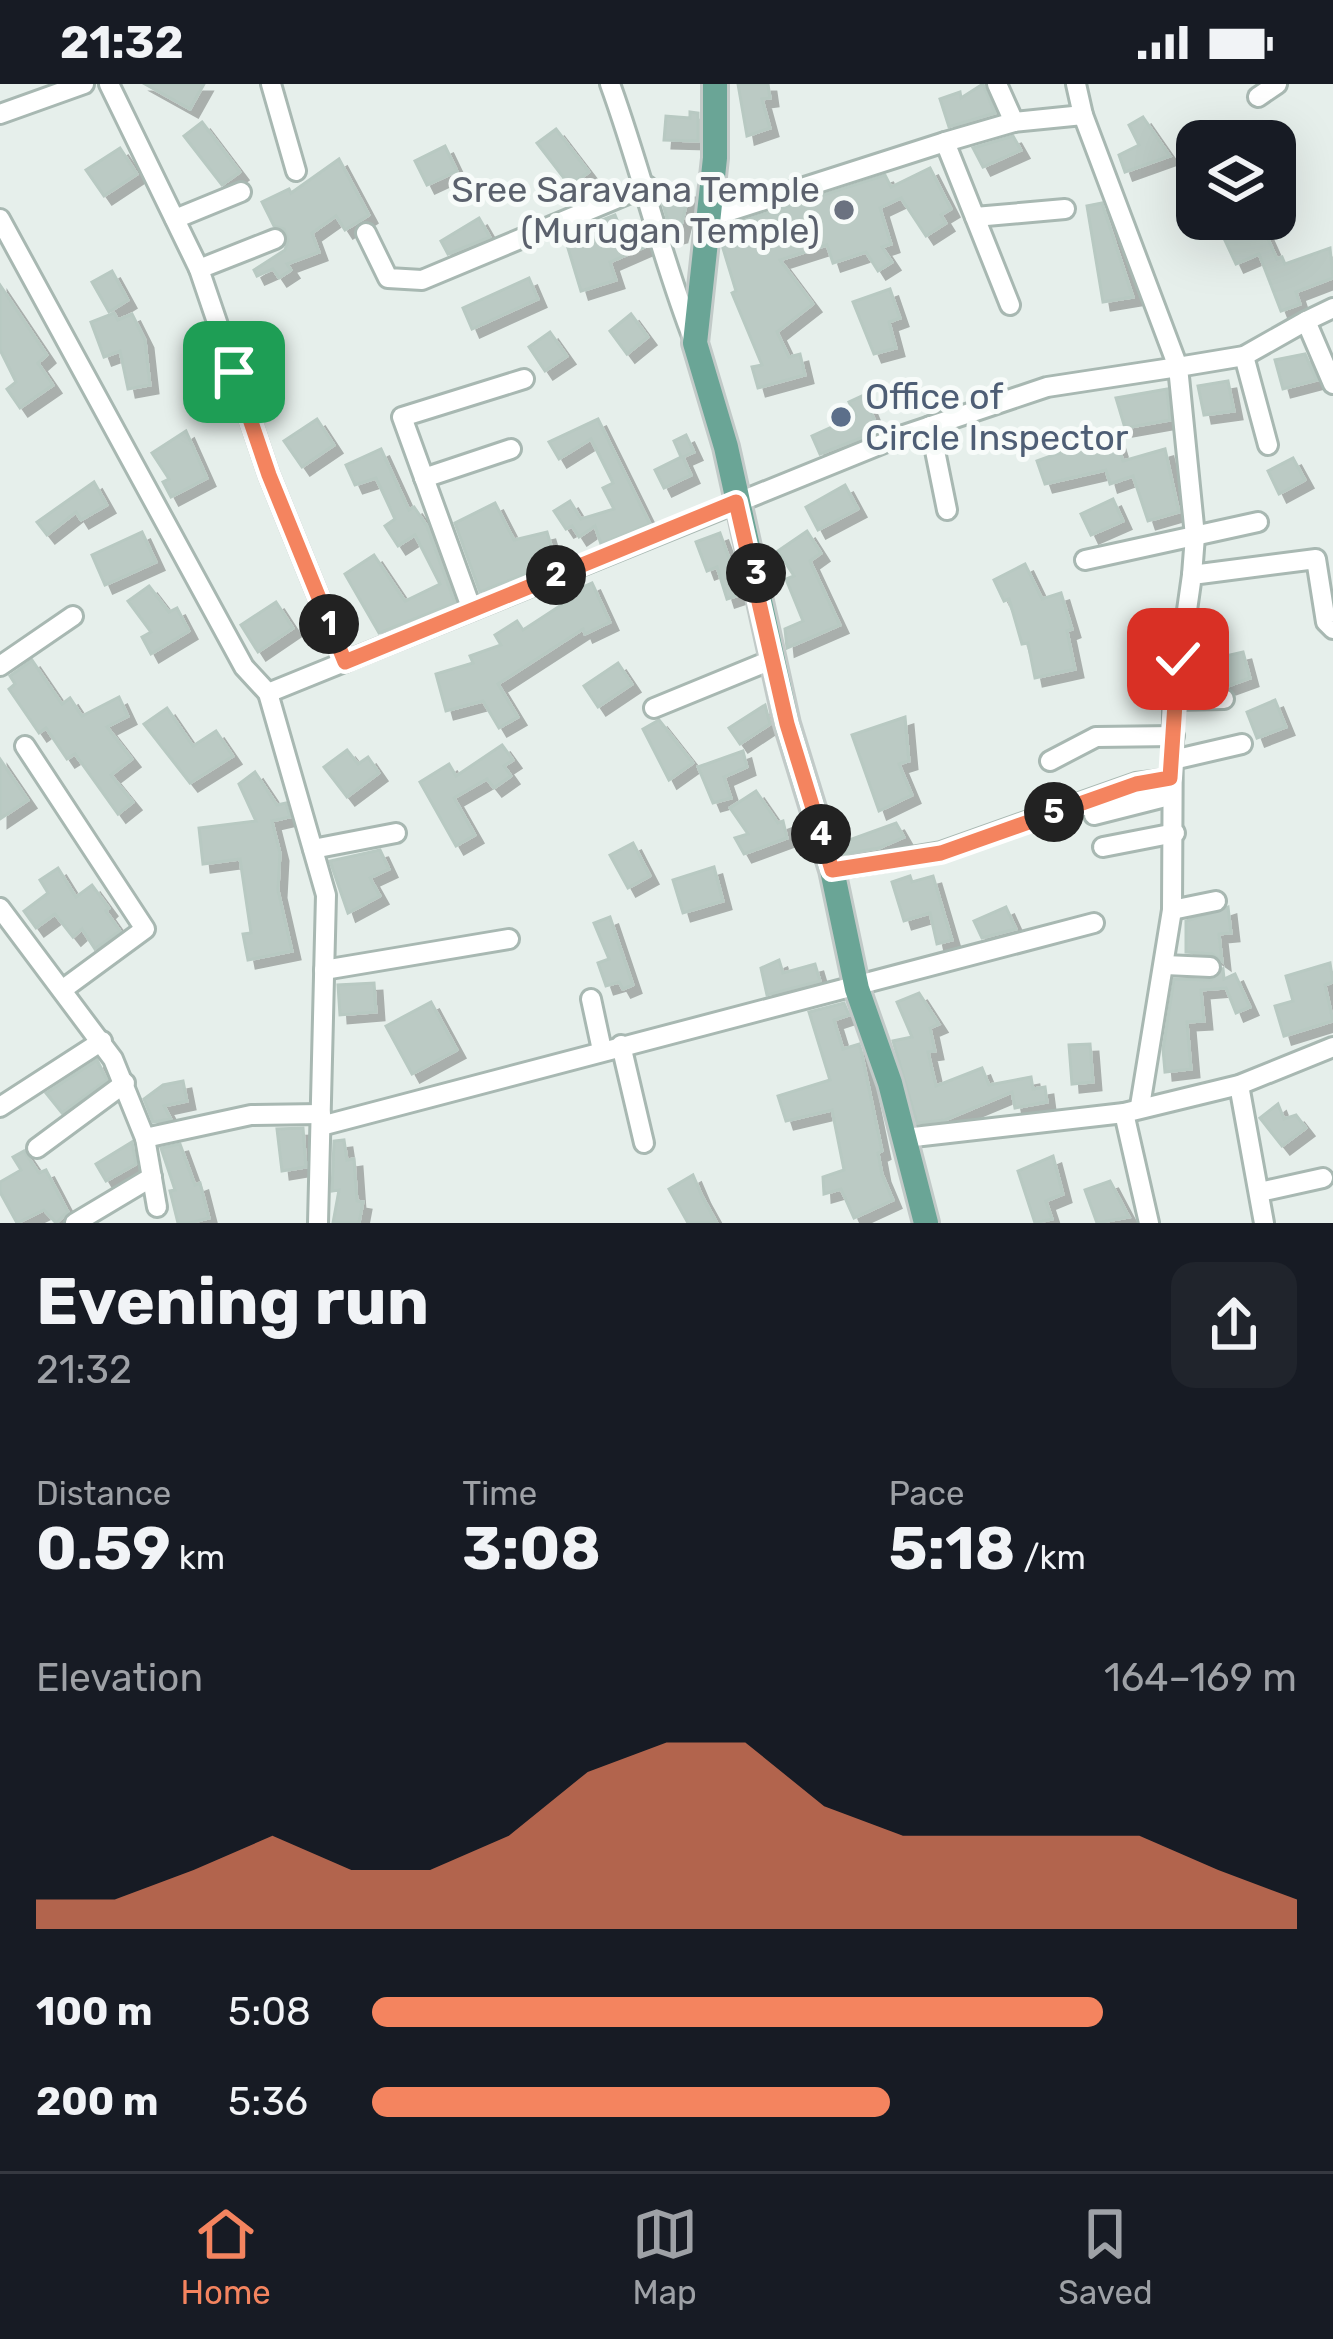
<!DOCTYPE html>
<meta charset="utf-8">
<style>
:root{--surface:#171b24;--page:#20242c;--text:#f1f3f6;--muted:#9ea1a6;--line:#363941;--accent:#f4845f}
body{margin:0;font-family:Rubik,sans-serif;background:var(--page);color:var(--text);height:100vh;display:flex;flex-direction:column;font-size:45px;white-space:nowrap}
*{box-sizing:border-box;margin:0}
p{font-size:39px;color:var(--muted)}
.icon{flex:none;width:66px;height:66px;fill:none;stroke:currentColor;stroke-width:2;stroke-linecap:round;stroke-linejoin:round}
.map{position:relative;height:1139px;overflow:hidden}
.details{display:flex;flex-direction:column;background:var(--surface);flex:1}
.details>*{flex:none}
.buttons{position:absolute;left:1176px;top:36px;display:grid;gap:24px}
.buttons a{display:grid;place-items:center;width:120px;height:120px;border-radius:24px;background:var(--surface);box-shadow:0 12px 48px #0002;font-size:60px}
.pin{position:absolute;display:grid;place-items:center;width:102px;height:102px;color:#fff;margin:-51px;border-radius:24px;box-shadow:0 6px 18px #0006}
.km{position:absolute;width:60px;height:60px;margin:-30px;border-radius:50%;background:#222;color:#fff;font-size:33px;line-height:60px;text-align:center}
.round{display:grid;place-items:center;flex:none;width:126px;height:126px;border-radius:24px;background:var(--page)}
.overview{display:flex;align-items:center;justify-content:space-between;height:204px;padding:0 36px}
h1{font-size:66px;font-weight:700;line-height:90px}
.stats{display:grid;grid-template-columns:repeat(3,1fr);gap:18px;height:204px;padding:12px 36px}
.stats div{display:grid;align-content:center}
.stats b{font-size:60px;font-weight:700}
.stats small{font-size:33px;font-weight:400}
.stats p{font-size:33px}
.chart{height:336px;padding:24px 36px}
.chart p{display:flex;justify-content:space-between}
.chart svg{width:100%;height:216px;margin-top:12px;fill:var(--accent);opacity:.7}
ul{padding:0 36px;list-style:none;font-size:39px}
li{display:grid;grid-template-columns:192px 144px 1fr;align-items:center;height:90px}
li i{height:30px;border-radius:15px;background:var(--accent)}
.status{display:flex;justify-content:space-between;align-items:center;height:84px;padding:0 60px;background:var(--surface);direction:ltr}
.status svg{height:33px;fill:currentColor}
.tabs{display:flex;justify-content:space-around;align-items:center;height:168px;border-top:3px solid var(--line);background:var(--surface);font-size:33px;color:var(--muted)}
.tabs a{display:grid;justify-items:center;gap:6px}
.tabs .current{color:var(--accent)}
.map>svg:first-child{display:block}
</style>
<div class="status"><b>21:32</b><svg viewBox="0 0 49 12"><path d="M0 12V9h3v3zM5 12V6h3v6zM10 12V3h3v9zM15 12V0h3v12zM26 1h20v11H26zM47 4h2v5h-2z"/></svg></div>
<div class="map">
<svg width="1333" height="1139" viewBox="0 0 1333 1139">
<defs>
<filter id="shadow"><feDropShadow dx="8" dy="8" stdDeviation="0" flood-color="#0004"/></filter>
</defs>
<rect width="100%" height="100%" fill="#e6efeb"/>
<g fill="#bbcac4" stroke="#b8c9c2" stroke-width="3" filter="url(#shadow)">
<path d="M 145,0 L 204,0 L 190,25 Z"/>
<path d="M 738,0 L 768,0 L 770,14 L 762,15 L 770,44 L 747,52 Z"/>
<path d="M 983,0 L 995,29 L 949,43 L 940,15 L 960,8 L 961,14 Z"/>
<path d="M 690,28 L 698,29 L 698,57 L 664,56 L 666,32 L 690,34 Z"/>
<path d="M 1143,33 L 1170,72 L 1125,88 L 1119,71 L 1139,61 L 1129,41 Z"/>
<path d="M 202,38 L 240,88 L 222,101 L 184,52 Z"/>
<path d="M 556,45 L 589,88 L 570,102 L 537,59 Z"/>
<path d="M 1013,52 L 1021,66 L 983,83 L 973,64 Z"/>
<path d="M 445,62 L 457,87 L 427,101 L 415,77 Z"/>
<path d="M 120,64 L 137,90 L 104,112 L 86,86 Z"/>
<path d="M 339,75 L 369,131 L 345,146 L 336,132 L 312,149 L 319,168 L 287,180 L 291,186 L 279,194 L 273,185 L 257,192 L 254,186 L 285,166 L 288,156 L 284,145 L 274,142 L 262,118 L 289,105 L 291,109 Z"/>
<path d="M 930,84 L 951,125 L 941,131 L 946,139 L 926,152 L 901,114 L 880,124 L 891,160 L 882,163 L 892,178 L 878,187 L 866,168 L 833,179 L 827,161 L 780,176 L 813,220 L 777,248 L 789,273 L 800,270 L 805,291 L 758,304 L 752,283 L 762,281 L 732,209 L 736,207 L 722,161 L 724,143 L 885,91 L 891,103 Z"/>
<path d="M 659,106 L 690,106 L 679,150 L 672,152 Z"/>
<path d="M 1102,119 L 1133,213 L 1103,218 L 1087,122 Z"/>
<path d="M 615,131 L 623,151 L 641,143 L 647,162 L 610,178 L 616,196 L 581,207 L 564,151 Z"/>
<path d="M 479,134 L 490,153 L 448,170 L 441,157 Z"/>
<path d="M 1259,135 L 1277,175 L 1282,173 L 1285,180 L 1330,164 L 1333,194 L 1296,208 L 1300,220 L 1281,227 L 1259,170 L 1236,180 L 1222,150 Z"/>
<path d="M 112,187 L 128,216 L 109,228 L 92,198 Z"/>
<path d="M 529,194 L 538,215 L 472,245 L 463,224 Z"/>
<path d="M 0,201 L 47,271 L 38,279 L 53,301 L 20,324 L 7,305 L 16,298 L 0,266 Z"/>
<path d="M 890,205 L 900,234 L 889,238 L 896,264 L 874,270 L 853,218 Z"/>
<path d="M 114,229 L 118,236 L 132,230 L 145,256 L 150,301 L 128,305 L 120,267 L 104,273 L 91,238 Z"/>
<path d="M 631,230 L 648,253 L 627,270 L 610,247 Z"/>
<path d="M 550,248 L 567,272 L 545,287 L 529,263 Z"/>
<path d="M 1305,270 L 1317,296 L 1283,305 L 1275,276 Z"/>
<path d="M 1228,297 L 1234,327 L 1204,331 L 1198,302 Z"/>
<path d="M 1167,305 L 1170,336 L 1125,344 L 1116,314 Z"/>
<path d="M 864,311 L 879,347 L 820,370 L 812,352 L 856,332 L 849,318 Z"/>
<path d="M 317,335 L 334,361 L 302,383 L 284,357 Z"/>
<path d="M 598,335 L 650,440 L 601,460 L 595,442 L 579,453 L 572,442 L 566,445 L 554,427 L 570,417 L 581,435 L 614,425 L 603,404 L 613,399 L 591,355 L 559,375 L 549,358 Z"/>
<path d="M 186,347 L 207,394 L 171,413 L 163,398 L 169,395 L 152,369 Z"/>
<path d="M 1089,348 L 1092,358 L 1115,351 L 1123,377 L 1165,365 L 1179,428 L 1148,437 L 1133,392 L 1110,400 L 1106,386 L 1045,400 L 1037,377 L 1062,368 L 1059,359 Z"/>
<path d="M 686,351 L 694,368 L 683,373 L 691,391 L 664,404 L 655,386 L 681,373 L 674,357 Z"/>
<path d="M 381,365 L 409,426 L 414,423 L 427,442 L 455,519 L 379,549 L 345,490 L 374,471 L 405,517 L 440,500 L 415,451 L 398,462 L 385,442 L 395,435 L 376,394 L 355,401 L 346,381 Z"/>
<path d="M 1293,374 L 1305,396 L 1279,410 L 1268,387 Z"/>
<path d="M 94,398 L 107,421 L 81,436 L 76,428 L 47,451 L 37,438 Z"/>
<path d="M 845,401 L 858,425 L 818,446 L 806,423 Z"/>
<path d="M 1113,415 L 1123,437 L 1091,451 L 1081,430 Z"/>
<path d="M 495,419 L 514,456 L 547,448 L 556,478 L 480,508 L 455,439 Z"/>
<path d="M 807,447 L 821,469 L 810,477 L 840,541 L 787,564 L 785,545 L 803,537 L 786,495 L 794,492 L 778,467 Z"/>
<path d="M 142,448 L 156,478 L 105,501 L 92,471 Z"/>
<path d="M 720,449 L 742,510 L 727,515 L 717,483 L 707,487 L 696,458 Z"/>
<path d="M 1025,480 L 1042,515 L 1061,509 L 1072,545 L 1067,547 L 1075,585 L 1035,594 L 1028,559 L 1022,560 L 1009,515 L 1004,517 L 994,496 Z"/>
<path d="M 592,499 L 610,538 L 585,550 L 583,545 L 498,600 L 518,633 L 499,644 L 483,617 L 446,627 L 436,590 L 473,579 L 470,572 L 501,561 L 495,551 L 517,537 L 523,546 L 569,516 L 566,511 Z"/>
<path d="M 149,502 L 169,528 L 177,524 L 189,547 L 151,570 L 142,553 L 151,548 L 128,517 Z"/>
<path d="M 276,518 L 293,544 L 258,568 L 241,541 Z"/>
<path d="M 1243,568 L 1250,594 L 1228,602 L 1206,602 L 1199,578 Z"/>
<path d="M 32,576 L 62,620 L 70,614 L 82,632 L 119,613 L 128,632 L 107,643 L 132,675 L 111,691 L 133,718 L 118,730 L 75,670 L 67,675 L 46,644 L 39,649 L 9,605 L 15,600 L 10,592 Z"/>
<path d="M 618,579 L 632,600 L 598,623 L 584,602 Z"/>
<path d="M 1275,616 L 1286,643 L 1257,654 L 1247,628 Z"/>
<path d="M 765,621 L 770,640 L 740,660 L 729,644 Z"/>
<path d="M 167,624 L 193,662 L 216,647 L 233,672 L 190,699 L 144,640 Z"/>
<path d="M 905,633 L 909,677 L 899,680 L 912,711 L 879,727 L 852,651 Z"/>
<path d="M 659,636 L 693,679 L 669,696 L 643,645 Z"/>
<path d="M 502,661 L 513,676 L 504,682 L 511,692 L 494,704 L 487,695 L 454,714 L 475,751 L 456,762 L 420,698 L 449,680 L 456,692 Z"/>
<path d="M 347,666 L 358,680 L 368,673 L 379,689 L 347,713 L 324,683 Z"/>
<path d="M 743,667 L 747,683 L 724,693 L 731,714 L 713,719 L 698,683 Z"/>
<path d="M 0,675 L 28,716 L 0,735 Z"/>
<path d="M 255,688 L 277,721 L 286,719 L 290,733 L 272,737 L 280,769 L 278,806 L 292,867 L 248,876 L 243,850 L 251,849 L 240,775 L 203,780 L 199,744 L 256,737 L 239,700 Z"/>
<path d="M 756,707 L 778,739 L 783,737 L 787,754 L 744,770 L 735,754 L 748,750 L 730,724 Z"/>
<path d="M 896,739 L 904,753 L 879,764 L 844,770 L 841,759 Z"/>
<path d="M 633,759 L 650,792 L 628,804 L 610,771 Z"/>
<path d="M 380,766 L 389,785 L 370,794 L 380,812 L 348,829 L 330,777 Z"/>
<path d="M 714,783 L 723,817 L 683,829 L 673,796 Z"/>
<path d="M 58,784 L 76,813 L 92,801 L 109,824 L 106,827 L 120,847 L 95,865 L 82,845 L 73,853 L 55,830 L 36,844 L 24,827 L 48,809 L 40,796 Z"/>
<path d="M 910,792 L 912,798 L 933,792 L 952,856 L 937,860 L 930,829 L 904,837 L 892,798 Z"/>
<path d="M 1006,823 L 1016,845 L 982,854 L 974,837 Z"/>
<path d="M 1228,823 L 1231,849 L 1219,850 L 1222,877 L 1212,870 L 1186,868 L 1186,837 Z"/>
<path d="M 610,833 L 633,901 L 623,905 L 619,898 L 606,902 L 598,879 L 609,875 L 594,839 Z"/>
<path d="M 779,876 L 783,889 L 815,880 L 820,897 L 767,911 L 761,884 Z"/>
<path d="M 1330,879 L 1333,898 L 1325,901 L 1333,937 L 1284,952 L 1275,922 L 1293,917 L 1286,892 Z"/>
<path d="M 1223,885 L 1224,895 L 1235,890 L 1250,923 L 1236,929 L 1226,904 L 1201,906 L 1204,937 L 1187,938 L 1191,985 L 1165,988 L 1163,965 L 1174,895 L 1211,896 Z"/>
<path d="M 374,899 L 376,928 L 340,931 L 338,901 Z"/>
<path d="M 919,909 L 939,940 L 930,944 L 935,967 L 928,968 L 936,1002 L 982,984 L 989,1001 L 1031,993 L 1033,1005 L 1045,1003 L 1047,1018 L 1015,1024 L 1012,1008 L 945,1036 L 917,1039 L 893,957 L 912,953 L 897,918 Z"/>
<path d="M 431,918 L 457,966 L 412,990 L 386,942 Z"/>
<path d="M 844,919 L 849,931 L 834,936 L 843,965 L 859,960 L 861,966 L 882,1067 L 878,1069 L 882,1090 L 893,1116 L 854,1134 L 841,1105 L 824,1110 L 823,1093 L 844,1086 L 832,1026 L 786,1037 L 778,1012 L 830,996 L 809,928 Z"/>
<path d="M 1090,960 L 1093,998 L 1072,1000 L 1069,961 Z"/>
<path d="M 97,976 L 107,996 L 62,1029 L 46,1009 Z"/>
<path d="M 183,997 L 187,1017 L 164,1022 L 171,1035 L 153,1038 L 144,1015 L 163,1001 Z"/>
<path d="M 1278,1020 L 1284,1035 L 1296,1031 L 1306,1044 L 1282,1062 L 1260,1034 Z"/>
<path d="M 303,1044 L 306,1083 L 282,1087 L 277,1045 Z"/>
<path d="M 344,1056 L 347,1076 L 354,1075 L 357,1117 L 363,1118 L 359,1139 L 333,1139 L 339,1106 L 332,1107 L 334,1057 Z"/>
<path d="M 132,1058 L 136,1080 L 106,1097 L 96,1080 Z"/>
<path d="M 180,1060 L 195,1101 L 200,1099 L 209,1134 L 190,1139 L 178,1139 L 170,1107 L 175,1106 L 161,1064 Z"/>
<path d="M 24,1067 L 39,1089 L 46,1086 L 68,1128 L 56,1139 L 44,1126 L 17,1139 L 0,1108 L 0,1098 L 21,1086 L 13,1073 Z"/>
<path d="M 1053,1072 L 1063,1110 L 1046,1117 L 1052,1135 L 1035,1139 L 1018,1087 Z"/>
<path d="M 693,1091 L 702,1112 L 717,1139 L 688,1139 L 669,1105 Z"/>
<path d="M 1110,1097 L 1129,1133 L 1097,1139 L 1085,1106 Z"/>
</g>
<g fill="none" stroke-linecap="round" stroke-linejoin="round">
<defs>
<g id="minor">
<path d="M 109,0 L 199,185 L 269,391 L 345,578"/>
<path d="M 271,0 L 296,87"/>
<path d="M 610,0 C 641,85 661,173 694,257"/>
<path d="M 1258,13 L 1277,0"/>
<path d="M 0,30 L 84,0"/>
<path d="M 1014,38 L 1083,31"/>
<path d="M 945,58 L 1014,38 L 997,0"/>
<path d="M 975,133 L 1065,125"/>
<path d="M 708,134 L 945,58 L 1010,221"/>
<path d="M 0,135 L 244,583 L 268,609"/>
<path d="M 175,135 L 241,108"/>
<path d="M 366,149 L 388,194 L 422,196 L 647,102"/>
<path d="M 199,185 L 275,155"/>
<path d="M 1306,237 L 1333,224"/>
<path d="M 1244,272 L 1268,361"/>
<path d="M 930,342 L 947,426"/>
<path d="M 424,394 L 511,365"/>
<path d="M 1085,476 L 1258,438"/>
<path d="M 1192,491 L 1195,452 L 1178,283 L 1244,272 L 1306,237 L 1333,300"/>
<path d="M 472,526 L 402,333 L 524,295"/>
<path d="M 0,582 L 73,532"/>
<path d="M 1174,616 L 1224,615"/>
<path d="M 654,624 L 774,575"/>
<path d="M 25,662 L 145,845 L 62,906"/>
<path d="M 1173,676 L 1242,660"/>
<path d="M 1050,677 L 1096,653 L 1174,652"/>
<path d="M 1094,731 L 1169,712"/>
<path d="M 1103,763 L 1175,749"/>
<path d="M 313,765 L 396,749"/>
<path d="M 832,786 L 941,768 L 1136,699 L 1170,695"/>
<path d="M 0,824 L 113,975 L 145,1054 L 251,1031 L 321,1030"/>
<path d="M 1172,826 L 1216,817"/>
<path d="M 1165,881 L 1210,883"/>
<path d="M 324,886 L 509,855"/>
<path d="M 591,915 L 602,966"/>
<path d="M 621,961 L 644,1059"/>
<path d="M 1239,1001 L 1264,1139"/>
<path d="M 1140,1022 L 1172,826 L 1173,625 L 1192,491 L 1316,475 L 1326,538 L 1333,545"/>
<path d="M 0,1023 L 102,957"/>
<path d="M 1124,1029 L 1149,1139"/>
<path d="M 321,1042 L 1094,839"/>
<path d="M 145,1054 L 157,1123"/>
<path d="M 905,1054 L 1124,1029 L 1239,1001 L 1333,963"/>
<path d="M 37,1064 L 125,999"/>
<path d="M 1260,1108 L 1323,1094"/>
<path d="M 75,1139 L 152,1093"/>
<path d="M 318,1139 L 326,811 L 268,609 L 904,351 L 1047,303 L 1178,283 L 1083,31 L 1076,0"/>
</g>
<path id="major" d="M 715,0 L 715,74 L 695,259 L 726,363 L 787,640 L 832,786 L 857,905 L 890,999 L 926,1139"/>
</defs>
<use href="#minor" stroke="#a8b8b2" stroke-width="24"/>
<use href="#major" stroke="#c2cac8" stroke-width="30"/>
<use href="#minor" stroke="#fff" stroke-width="18"/>
<use href="#major" stroke="#6aa596" stroke-width="24"/>
</g>
<g fill="none" stroke-linecap="round" stroke-linejoin="round">
<defs>
<path id="route" d="M 234,288 L 269,391 L 345,578 L 736,418 L 787,640 L 832,786 L 941,769 L 1136,700 L 1170,694 L 1178,575"/>
</defs>
<use href="#route" stroke="#fff" stroke-width="24"/>
<use href="#route" stroke="#f4845f" stroke-width="15"/>
</g>
<circle fill="#6b7280" stroke="#f7fbf9" stroke-width="4.5" cx="844" cy="126" r="12"/>
<circle fill="#5c6f8a" stroke="#f7fbf9" stroke-width="4.5" cx="841" cy="333" r="12"/>
<g text-anchor="middle" stroke-width="10" stroke-linejoin="round" paint-order="stroke">
<g font-size="36" fill="#5b616d" stroke="#f7fbf9" text-anchor="end">
<text x="820" y="118">Sree Saravana Temple<tspan x="820" dy="41">(Murugan Temple)</tspan></text>
</g>
<g font-size="36" fill="#4e5e75" stroke="#f7fbf9" text-anchor="start">
<text x="865" y="325">Office of<tspan x="865" dy="41">Circle Inspector</tspan></text>
</g>
</g>
</svg>
<div class="buttons">
<a><svg class="icon" aria-label="layers" viewBox="0 0 24 24"><path d="M12 4l9 5-9 5-9-5zM3 14l9 5 9-5"/></svg></a>
</div>
<div class="pin" style="left:234px;top:288px;background:#1e9e55"><svg class="icon" aria-label="arrive" viewBox="0 0 24 24"><path d="M6 21V4h12l-3 4 3 4H6"/></svg></div>
<div class="pin" style="left:1178px;top:575px;background:#d93025"><svg class="icon" aria-label="check" viewBox="0 0 24 24"><path d="M5 12l5 5 9-10"/></svg></div>
<b class="km" style="left:329px;top:540px">1</b>
<b class="km" style="left:556px;top:491px">2</b>
<b class="km" style="left:756px;top:489px">3</b>
<b class="km" style="left:821px;top:750px">4</b>
<b class="km" style="left:1054px;top:728px">5</b>
</div>
<section class="details">
<div class="overview"><div><h1>Evening run</h1><p>21:32</p></div><a class="round"><svg class="icon" aria-label="share" viewBox="0 0 24 24"><path d="M12 15V3M7 8l5-5 5 5M5 13v7h14v-7"/></svg></a></div>
<div class="stats">
<div><p>Distance</p><b>0.59<small> km</small></b></div>
<div><p>Time</p><b>3:08</b></div>
<div><p>Pace</p><b>5:18<small> /km</small></b></div>
</div>
<div class="chart"><p><span>Elevation</span>164–169 m</p>
<svg viewBox="0 0 160 44" preserveAspectRatio="none"><path d="M0 44V38L10 38L20 32L30 25L40 32L50 32L60 25L70 12L80 6L90 6L100 19L110 25L120 25L130 25L140 25L150 32L160 38V44z"/></svg>
</div>
<ul>
<li><b>100 m</b>5:08<i style="width:79%"></i></li>
<li><b>200 m</b>5:36<i style="width:56%"></i></li>
</ul>
</section>
<nav class="tabs">
<a class="current"><svg class="icon" aria-label="home" viewBox="0 0 24 24"><path d="M3 11l9-7 9 7M6 9v11h12V9"/></svg>Home</a>
<a><svg class="icon" aria-label="map" viewBox="0 0 24 24"><path d="M3 6l6-2 6 2 6-2v14l-6 2-6-2-6 2zM9 4v14M15 6v14"/></svg>Map</a>
<a><svg class="icon" aria-label="saved" viewBox="0 0 24 24"><path d="M7 4h10v16l-5-4-5 4z"/></svg>Saved</a>
</nav>
